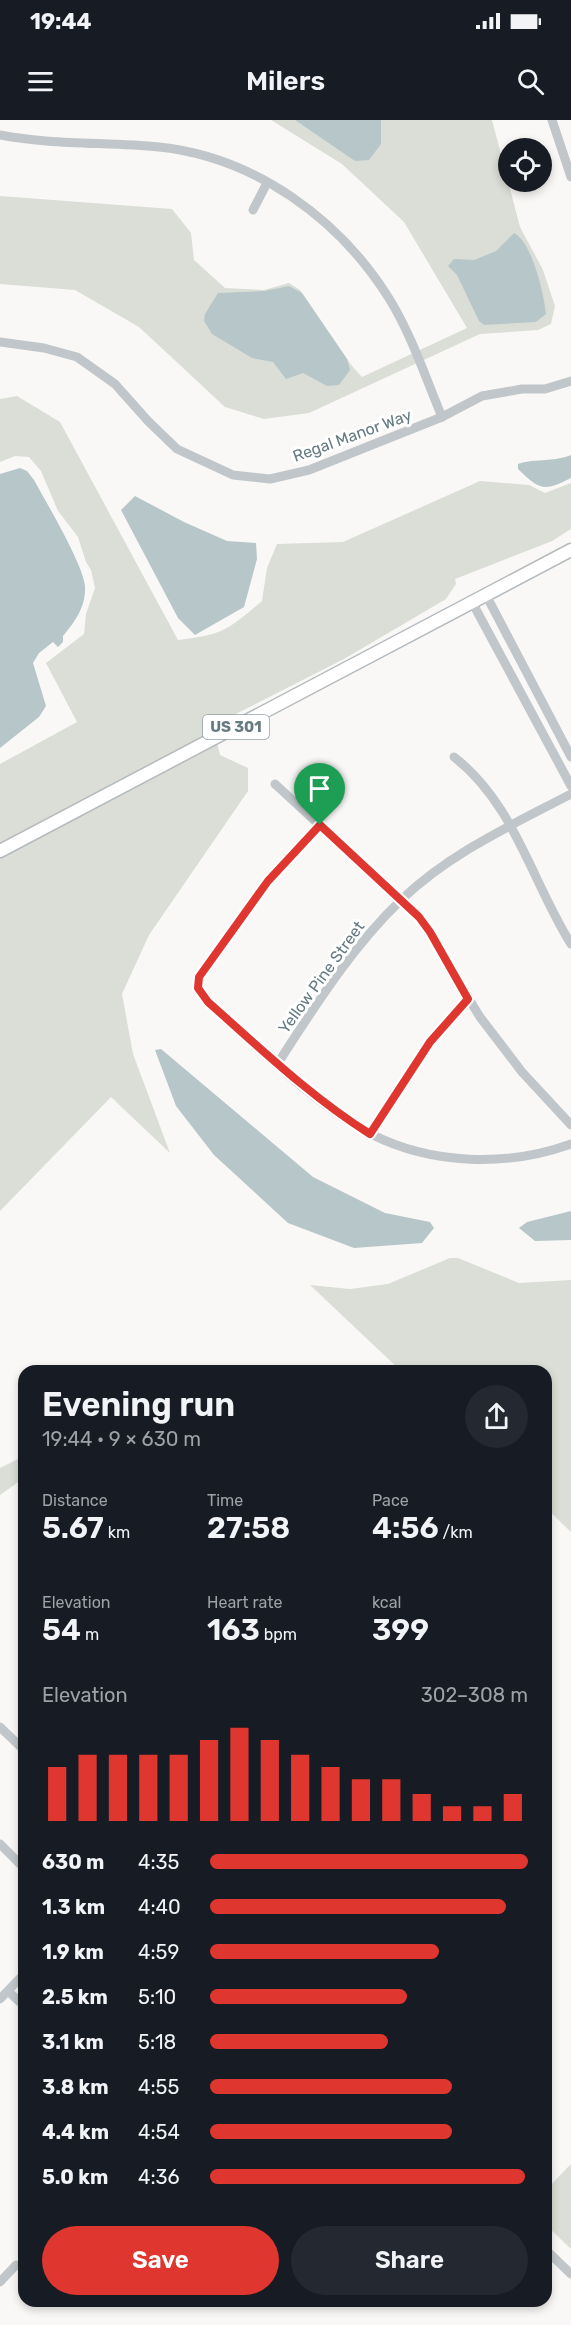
<!DOCTYPE html>
<meta charset="utf-8">
<style>
:root{--surface:#171b24;--page:#242831;--text:#f1f3f6;--muted:#9ea1a6;--accent:#df3730}
body{margin:0;font-family:Rubik,sans-serif;background:var(--page);color:var(--text);height:100vh;display:flex;flex-direction:column;font-size:22px;white-space:nowrap}
*{box-sizing:border-box;margin:0}
p{font-size:20px;color:var(--muted)}
.icon{flex:none;width:33px;height:33px;fill:none;stroke:currentColor;stroke-width:2;stroke-linecap:round;stroke-linejoin:round}
.map{position:relative;flex:1;overflow:hidden}
.drawer{position:absolute;left:18px;top:1245px;width:534px;height:942px;display:flex;flex-direction:column;background:var(--surface);border-radius:18px;box-shadow:0 3px 9px #0003}
.drawer>*{flex:none}
.controls{position:absolute;left:498px;top:18px;display:grid;gap:12px}
.controls a{display:grid;place-items:center;width:54px;height:54px;border-radius:50%;background:var(--surface);box-shadow:0 3px 9px #0003;font-size:30px}
.pin{position:absolute;display:grid;place-items:center;width:51px;height:51px;color:#fff;margin:-62px -26px;border-radius:50% 50% 50% 0;rotate:-45deg;box-shadow:0 0 6px #0007}
.pin .icon{rotate:45deg}
.round{display:grid;place-items:center;flex:none;width:63px;height:63px;border-radius:32px;background:var(--page)}
.overview{display:flex;align-items:center;justify-content:space-between;height:102px;padding:0 24px}
h1{font-size:33px;font-weight:600;line-height:45px}
.figures{display:grid;grid-template-columns:repeat(3,1fr);gap:9px;height:102px;padding:6px 24px}
.figures div{display:grid;align-content:center}
.figures b{font-size:30px;font-weight:600}
.figures small{font-size:16px;font-weight:400}
.figures p{font-size:16px}
.chart{height:168px;padding:12px 24px}
.chart p{display:flex;justify-content:space-between}
.chart svg{width:100%;height:108px;margin-top:6px;stroke:var(--accent);stroke-width:6}
.cta{display:flex;gap:12px;margin-top:auto;padding:12px 24px}
.cta a{flex:1;height:69px;border-radius:36px;background:var(--accent);color:#fff;font-size:24px;font-weight:600;line-height:69px;text-align:center}
.cta a+a{background:var(--page);color:var(--text)}
ul{padding:0 24px;list-style:none;font-size:20px}
li{display:grid;grid-template-columns:96px 72px 1fr;align-items:center;height:45px}
li i{height:15px;border-radius:8px;background:var(--accent)}
.status{display:flex;justify-content:space-between;align-items:center;height:42px;padding:0 30px;background:var(--surface);direction:ltr}
.status svg{height:16px;fill:currentColor}
header{display:flex;justify-content:space-between;align-items:center;height:78px;padding:0 24px;background:var(--surface);font-size:27px;font-weight:600}
.map>svg:first-child{display:block}
</style>
<div class="status"><b>19:44</b><svg viewBox="0 0 49 12"><path d="M0 12V9h3v3zM5 12V6h3v6zM10 12V3h3v9zM15 12V0h3v12zM26 1h20v11H26zM47 4h2v5h-2z"/></svg></div>
<header><svg class="icon" aria-label="menu" viewBox="0 0 24 24"><path d="M4 6h16M4 12h16M4 18h16"/></svg>Milers<svg class="icon" aria-label="search" viewBox="0 0 24 24"><circle cx="10" cy="10" r="6"/><path d="M15 15l6 6"/></svg></header>
<div class="map">
<svg width="571" height="2205" viewBox="0 0 571 2205">
<rect width="100%" height="100%" fill="#f9f8f6"/>
<g fill="#daded6">
<path d="M 271,0 L 492,0 L 520,107 L 543,150 L 555,186 L 551,204 L 538,210 L 480,214 L 309,293 L 264,299 L 225,287 L 139,207 L 75,170 L 0,164 L 0,76 L 172,89 L 191,113 L 194,140 L 225,168 L 264,170 L 289,163 L 300,170 L 352,246 L 362,257 L 467,208 L 404,102 L 342,44 Z"/>
<path d="M 17,276 L 60,302 L 178,520 C 224,514 225,512 262,481 L 267,448 L 277,424 L 343,422 L 480,361 L 529,365 L 545,373 L 571,363 L 571,409 L 552,421 L 455,459 L 456,464 L 446,479 L 344,539 L 214,605 L 215,613 L 0,726 L 0,644 L 77,602 L 46,543 L 84,514 L 86,494 L 95,468 L 91,450 L 86,442 L 78,417 L 58,391 L 41,351 L 29,337 L 15,336 L 0,342 L 0,279 Z"/>
<path d="M 217,622 L 220,635 L 248,648 L 248,671 L 149,815 L 122,874 L 133,934 L 170,1033 L 111,977 L 0,1091 L 0,736 Z"/>
<path d="M 450,1138 L 458,1138 L 519,1163 L 571,1160 L 571,1412 L 546,1388 L 546,1251 L 401,1251 L 310,1165 L 350,1169 L 388,1164 Z"/>
<path d="M 24,1336 L 24,1358 L 0,1375 L 0,1348 Z"/>
<path d="M 571,2044 L 571,2129 L 546,2105 L 546,2070 Z"/>
</g>
<g fill="#b7c6c8">
<path d="M 295,0 L 381,0 L 381,24 L 369,40 L 355,41 Z"/>
<path d="M 514,113 C 532,122 544,174 546,194 L 536,202 L 484,205 L 479,201 L 457,155 L 448,146 L 454,139 L 474,140 L 496,131 Z"/>
<path d="M 289,166 L 302,173 L 347,239 L 350,250 L 339,265 L 327,266 L 303,253 L 286,259 L 273,242 L 252,238 L 212,214 L 204,201 L 205,194 L 218,173 L 265,171 Z"/>
<path d="M 571,335 L 571,358 C 543,372 540,370 518,349 L 518,344 C 529,339 554,342 571,335 Z"/>
<path d="M 20,348 L 27,351 L 34,360 C 46,382 83,444 85,466 C 86,487 75,501 63,516 L 63,522 L 58,527 L 53,522 L 39,533 L 33,543 L 46,586 L 39,597 L 0,628 L 0,354 Z"/>
<path d="M 135,376 L 184,402 L 227,421 L 256,423 L 257,439 L 244,487 L 195,515 L 178,498 L 121,390 Z"/>
<path d="M 161,929 L 313,1057 L 385,1093 L 430,1102 L 434,1108 L 422,1123 L 354,1128 L 288,1103 L 214,1035 L 176,986 L 155,930 Z"/>
<path d="M 571,1091 L 571,1120 L 535,1121 L 519,1108 L 527,1102 Z"/>
</g>
<g fill="none" stroke-linecap="round" stroke-linejoin="round">
<defs>
<path id="major" d="M 0,731 L 571,430"/>
</defs>
<use href="#major" stroke="#b4babd" stroke-width="15"/>
<g stroke="#c0c6c9" stroke-width="9">
<path d="M 552,0 L 571,57"/>
<path d="M 0,15 C 52,25 106,22 159,27 C 255,37 340,99 390,180 C 412,216 426,259 442,297"/>
<path d="M 253,90 L 267,63"/>
<path d="M 0,222 L 44,228 L 77,237 L 115,264 L 148,301 L 177,329 L 233,355 L 270,359 L 309,350 L 442,297 L 482,276 L 522,269 L 545,269 L 571,261"/>
<path d="M 486,475 L 571,637"/>
<path d="M 472,482 L 571,666"/>
<path d="M 454,637 C 514,683 532,762 571,824"/>
<path d="M 275,664 L 419,797 L 480,897 L 522,952 L 571,1005"/>
<path d="M 320,705 L 268,761 L 199,857 L 198,868 L 208,882 C 259,927 310,982 371,1014 C 432,1045 508,1047 571,1024"/>
<path d="M 278,943 C 315,886 352,827 401,780 C 450,733 512,705 571,674"/>
<path d="M 370,1014 L 430,922 L 468,879"/>
<path d="M 0,1607 L 24,1630"/>
<path d="M 0,1724 L 24,1748"/>
<path d="M 8,1871 L 24,1886"/>
<path d="M 0,1879 L 24,1854"/>
<path d="M 546,2130 L 571,2154"/>
<path d="M 0,2162 L 16,2145"/>
</g>
<use href="#major" stroke="#fff" stroke-width="12"/>
</g>
<g fill="none" stroke-linecap="round" stroke-linejoin="round">
<defs>
<path id="route" d="M 320,705 L 419,797 L 430,812 L 468,879 L 430,922 L 370,1014 C 311,977 260,928 208,882 L 198,868 L 199,857 L 268,761 Z"/>
</defs>
<use href="#route" stroke="#fff" stroke-width="12"/>
<use href="#route" stroke="#df3730" stroke-width="8"/>
</g>
<g text-anchor="middle" stroke-width="6" stroke-linejoin="round" paint-order="stroke">
<rect fill="#fff" stroke="#93a2a7" stroke-width="1.5" x="203" y="595" width="66" height="24" rx="4.5"/>
<g font-size="15" font-weight="bold" fill="#657a81">
<text x="236" y="612">US 301</text>
</g>
<g font-size="16" fill="#657a81" stroke="#fff">
<text transform="translate(352 315) rotate(-20)" y="6">Regal Manor Way</text>
<text transform="translate(321 857) rotate(-54)" y="6">Yellow Pine Street</text>
</g>
</g>
</svg>
<div class="controls">
<a><svg class="icon" aria-label="locate" viewBox="0 0 24 24"><circle cx="12" cy="12" r="6"/><path d="M12 2v4M12 18v4M2 12h4M18 12h4"/></svg></a>
</div>
<div class="pin" style="left:320px;top:705px;background:#1e9e55"><svg class="icon" aria-label="arrive" viewBox="0 0 24 24"><path d="M6 21V4h12l-3 4 3 4H6"/></svg></div>
<section class="drawer">
<div class="overview"><div><h1>Evening run</h1><p>19:44 · 9 × 630 m</p></div><a class="round"><svg class="icon" aria-label="share" viewBox="0 0 24 24"><path d="M12 15V3M7 8l5-5 5 5M5 13v7h14v-7"/></svg></a></div>
<div class="figures">
<div><p>Distance</p><b>5.67<small> km</small></b></div>
<div><p>Time</p><b>27:58</b></div>
<div><p>Pace</p><b>4:56<small> /km</small></b></div>
</div>
<div class="figures">
<div><p>Elevation</p><b>54<small> m</small></b></div>
<div><p>Heart rate</p><b>163<small> bpm</small></b></div>
<div><p>kcal</p><b>399</b></div>
</div>
<div class="chart"><p><span>Elevation</span>302–308 m</p>
<svg viewBox="0 0 160 44" preserveAspectRatio="none"><path d="M5 44V22M15 44V17M25 44V17M35 44V17M45 44V17M55 44V11M65 44V6M75 44V11M85 44V17M95 44V22M105 44V27M115 44V27M125 44V33M135 44V38M145 44V38M155 44V33"/></svg>
</div>
<ul>
<li><b>630 m</b>4:35<i style="width:100%"></i></li>
<li><b>1.3 km</b>4:40<i style="width:93%"></i></li>
<li><b>1.9 km</b>4:59<i style="width:72%"></i></li>
<li><b>2.5 km</b>5:10<i style="width:62%"></i></li>
<li><b>3.1 km</b>5:18<i style="width:56%"></i></li>
<li><b>3.8 km</b>4:55<i style="width:76%"></i></li>
<li><b>4.4 km</b>4:54<i style="width:76%"></i></li>
<li><b>5.0 km</b>4:36<i style="width:99%"></i></li>
</ul>
<div class="cta"><a>Save</a><a>Share</a></div>
</section>
</div>
